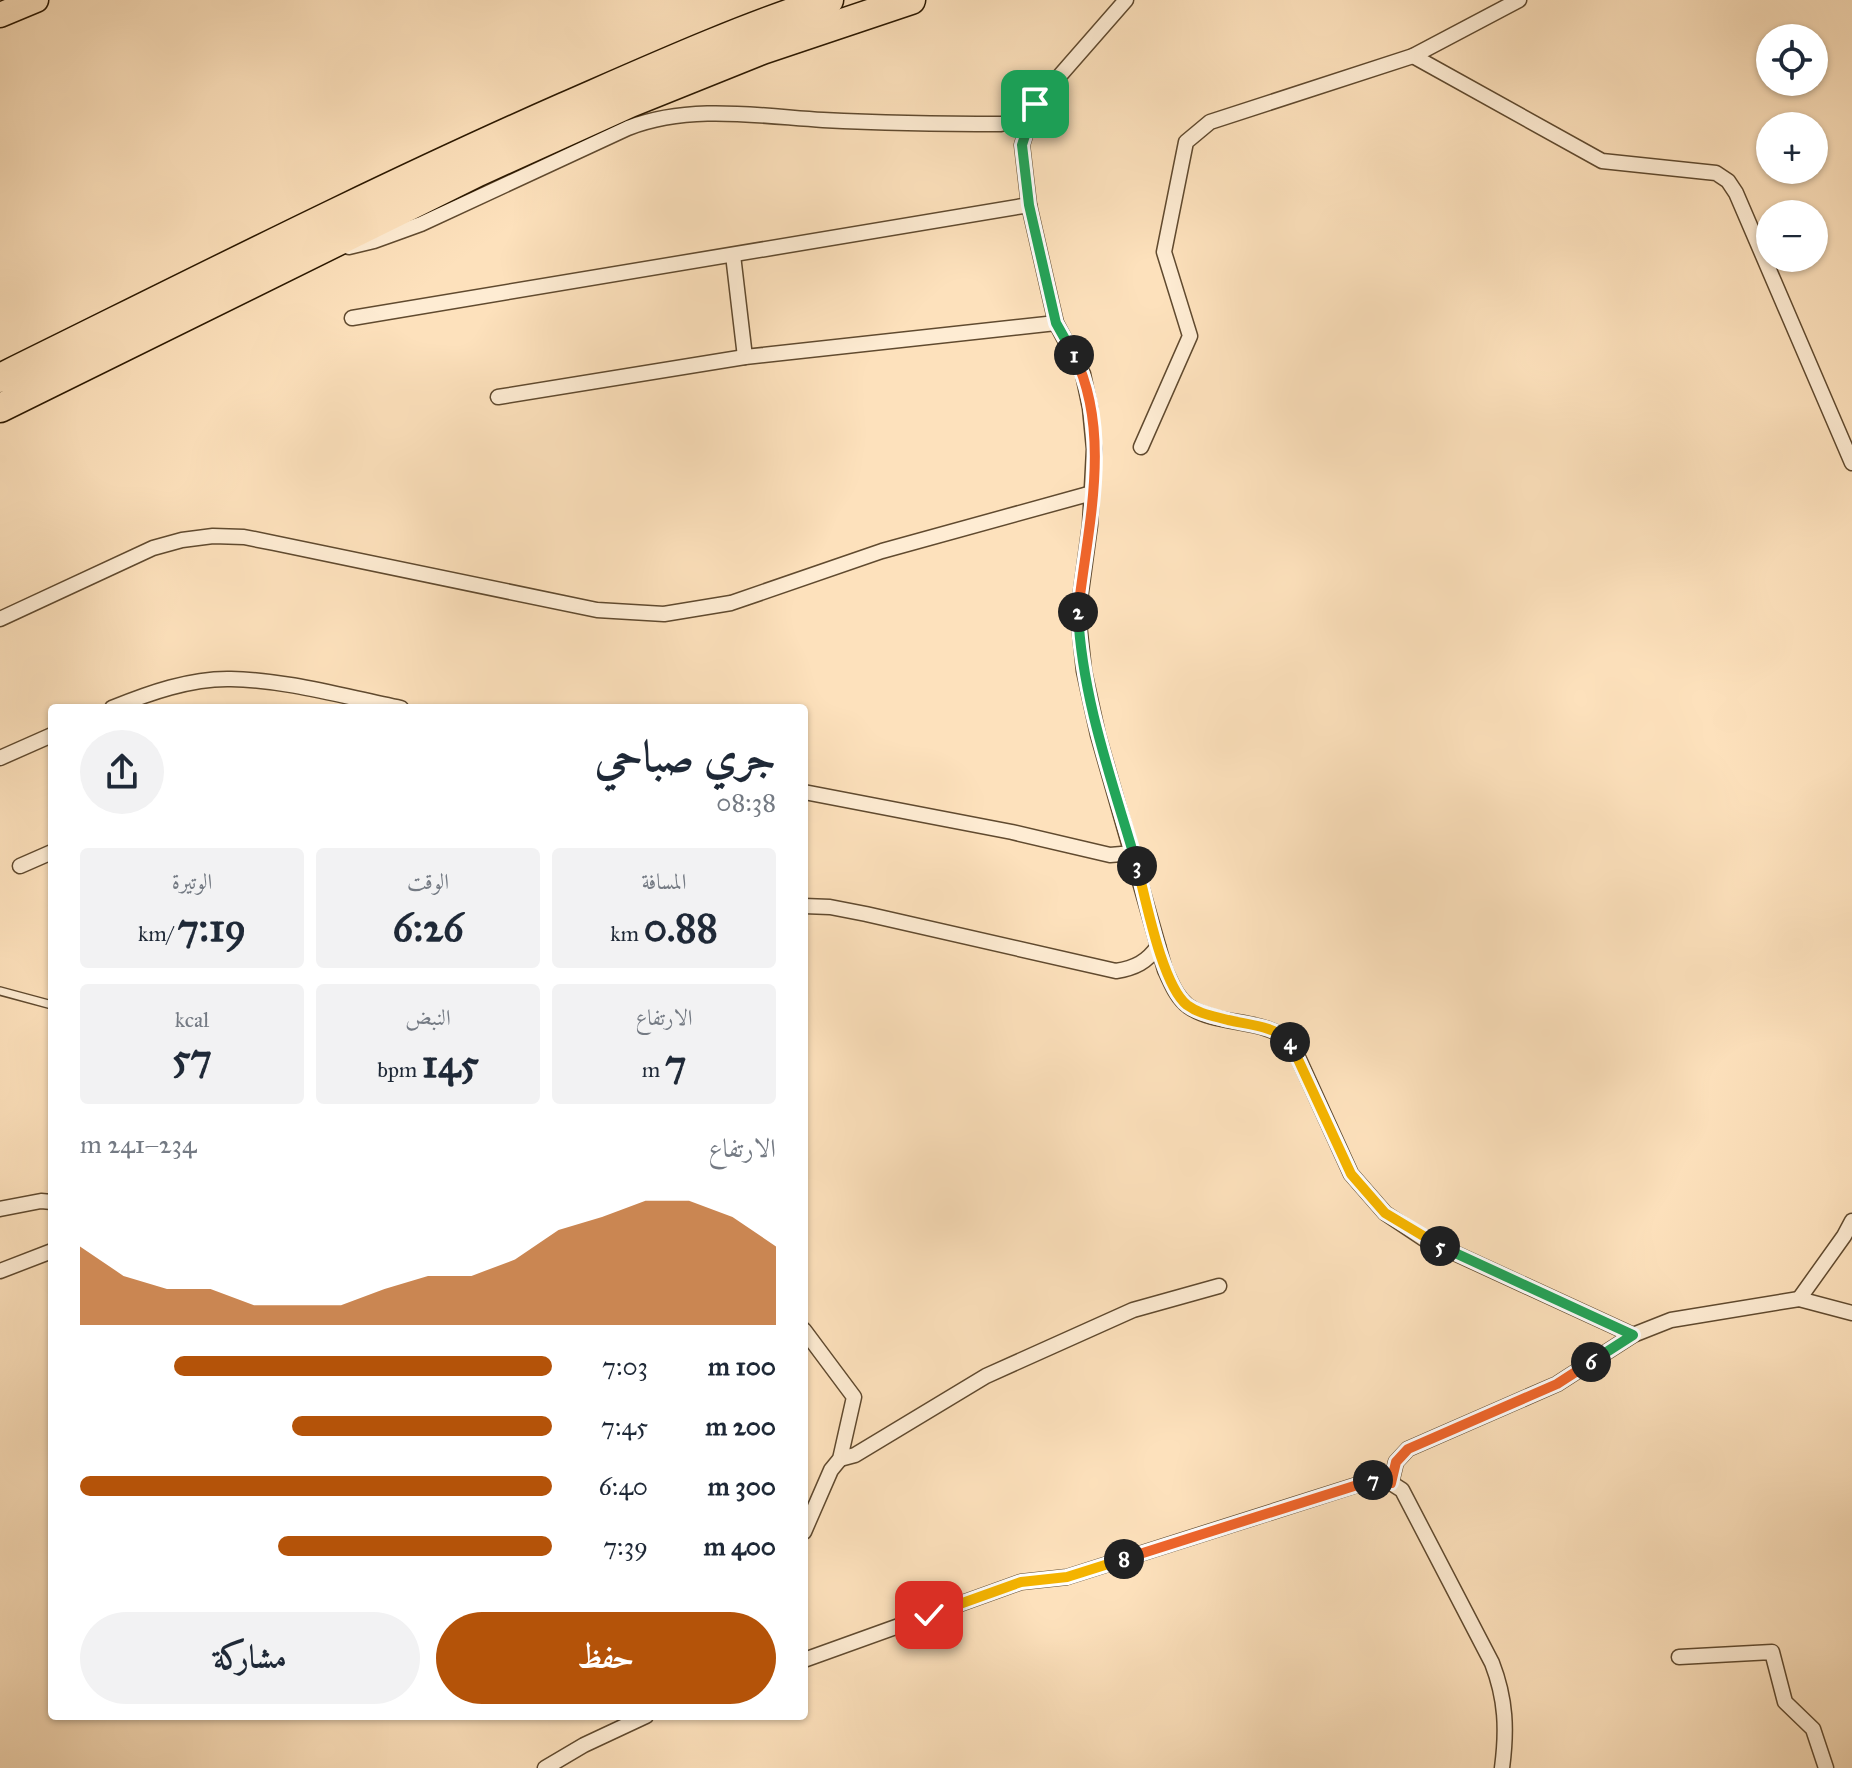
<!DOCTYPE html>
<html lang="ar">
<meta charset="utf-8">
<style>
:root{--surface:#fff;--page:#f2f2f3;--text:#1f2937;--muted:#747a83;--accent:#b45309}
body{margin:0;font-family:"IM FELL Great Primer",Amiri,serif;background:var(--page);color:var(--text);direction:rtl;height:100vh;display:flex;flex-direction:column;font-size:30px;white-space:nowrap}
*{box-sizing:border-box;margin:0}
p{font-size:26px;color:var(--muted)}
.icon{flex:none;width:44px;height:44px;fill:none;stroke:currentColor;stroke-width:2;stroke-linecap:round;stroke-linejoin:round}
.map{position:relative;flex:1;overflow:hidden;direction:ltr}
.drawer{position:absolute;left:48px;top:704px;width:760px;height:1016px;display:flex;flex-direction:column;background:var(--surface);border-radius:8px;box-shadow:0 2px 6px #0004;direction:rtl}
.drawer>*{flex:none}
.tools{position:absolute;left:1756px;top:24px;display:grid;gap:16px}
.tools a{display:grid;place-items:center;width:72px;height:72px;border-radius:50%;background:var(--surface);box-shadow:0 2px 6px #0004;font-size:40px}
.pin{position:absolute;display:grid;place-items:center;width:68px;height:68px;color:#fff;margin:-34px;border-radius:16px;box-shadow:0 4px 12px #0006}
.km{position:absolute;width:40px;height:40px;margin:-20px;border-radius:50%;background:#222;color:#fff;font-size:22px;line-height:40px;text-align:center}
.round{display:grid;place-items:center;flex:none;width:84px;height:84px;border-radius:42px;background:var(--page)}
.head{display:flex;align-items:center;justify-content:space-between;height:136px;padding:0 32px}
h1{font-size:44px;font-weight:700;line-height:60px}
.metrics{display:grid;grid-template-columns:repeat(3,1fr);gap:12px;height:136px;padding:8px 32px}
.metrics div{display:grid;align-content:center;border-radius:8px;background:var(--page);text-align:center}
.metrics b{font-size:40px;font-weight:700}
.metrics small{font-size:22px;font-weight:400}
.metrics p{font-size:22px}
.chart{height:224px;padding:16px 32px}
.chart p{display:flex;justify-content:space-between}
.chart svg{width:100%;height:144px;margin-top:8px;fill:var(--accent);opacity:.7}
.button{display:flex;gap:16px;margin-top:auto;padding:16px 32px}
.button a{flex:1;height:92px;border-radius:48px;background:var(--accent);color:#fff;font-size:32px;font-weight:700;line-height:92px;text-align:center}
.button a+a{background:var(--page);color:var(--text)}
ul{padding:0 32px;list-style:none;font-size:26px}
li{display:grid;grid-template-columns:128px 96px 1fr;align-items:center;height:60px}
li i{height:20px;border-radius:10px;background:var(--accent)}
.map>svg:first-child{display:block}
</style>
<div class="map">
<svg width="1852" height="1768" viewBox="0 0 1852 1768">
<rect width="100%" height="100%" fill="#fde1bc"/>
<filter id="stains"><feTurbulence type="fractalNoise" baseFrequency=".0025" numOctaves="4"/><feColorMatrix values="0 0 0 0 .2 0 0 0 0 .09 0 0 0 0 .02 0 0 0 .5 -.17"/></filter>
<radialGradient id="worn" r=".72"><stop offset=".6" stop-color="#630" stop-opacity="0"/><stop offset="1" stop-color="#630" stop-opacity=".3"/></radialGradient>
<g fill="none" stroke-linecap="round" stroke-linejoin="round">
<defs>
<path id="lane" d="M 0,991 L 52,1005"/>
<g id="street">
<path d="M 1413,56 L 1602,161 L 1716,173 L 1728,181 L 1736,193 L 1852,463"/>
<path d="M 1035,104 L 1022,145 L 1029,205 L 1056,323 L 1083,374 L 1090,408 L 1094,449 L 1090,525 L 1078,614 L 1084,671 L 1098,735 L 1165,970 C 1171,982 1176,997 1188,1006 C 1219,1028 1265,1016 1292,1044 L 1351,1174 L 1385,1213 L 1424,1239 L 1633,1335"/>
<path d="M 349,247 L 374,241 L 421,224 L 628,128 C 690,104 759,116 823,120 C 883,123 942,124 1001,124 L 1011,122 L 1028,112 L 1126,0"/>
<path d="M 733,255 L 745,357"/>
<path d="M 352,318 L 1029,205"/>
<path d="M 498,397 L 745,357 L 1056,323"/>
<path d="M 1141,447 L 1190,336 L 1164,252 L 1186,142 L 1210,122 L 1413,56 L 1519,0"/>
<path d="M 0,619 L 153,548 L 182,540 L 213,536 L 244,537 L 274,543 L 597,610 L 664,614 L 731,603 L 882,551 L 1092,493"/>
<path d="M 112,708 C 149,693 191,678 231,679 C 288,680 345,697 401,708"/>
<path d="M 0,758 L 52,735"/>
<path d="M 804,792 L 1012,832 L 1110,855 L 1133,853"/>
<path d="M 20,866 L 52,852"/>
<path d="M 804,906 L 830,907 L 866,914 L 1116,971 C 1135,968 1147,962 1158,946"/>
<path d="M 0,1209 L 41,1201 L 52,1202"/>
<path d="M 0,1271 L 52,1251"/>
<path d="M 1799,1299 L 1844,1236 L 1852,1221"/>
<path d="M 804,1330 L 854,1397 L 840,1459 L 831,1470 L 804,1532"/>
<path d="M 840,1459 L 855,1455 L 986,1376 L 1133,1310 L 1219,1286"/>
<path d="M 1391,1483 L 1396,1462 L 1408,1449 L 1557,1384 L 1633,1335 L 1671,1320 L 1799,1299 L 1852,1313"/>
<path d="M 1679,1657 L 1772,1652 L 1785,1702 L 1813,1729 L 1826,1768"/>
<path d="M 804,1660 L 1021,1582 L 1067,1577 L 1369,1481 L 1391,1483 L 1402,1490 L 1492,1663 C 1506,1699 1507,1730 1502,1768"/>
<path d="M 545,1768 L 584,1745 L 646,1716"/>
</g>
<path id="primary" d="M 0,15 L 36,0"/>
<g id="highway">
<path d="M 0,378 C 187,286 373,191 564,107 C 651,69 739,29 829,0"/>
<path d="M 0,408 L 478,172 L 630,103 L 762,50 L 911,0"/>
</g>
</defs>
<use href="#lane" stroke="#604a2f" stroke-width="10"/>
<use href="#street" stroke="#604a2f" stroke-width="17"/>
<use href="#primary" stroke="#2b1800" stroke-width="27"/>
<use href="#highway" stroke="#2b1800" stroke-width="31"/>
<use href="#lane" stroke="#feecd3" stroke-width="7"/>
<use href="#street" stroke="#feecd3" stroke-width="14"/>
<use href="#primary" stroke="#fde1bc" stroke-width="24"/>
<use href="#highway" stroke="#fde1bc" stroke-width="28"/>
</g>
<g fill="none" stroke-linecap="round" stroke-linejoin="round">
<defs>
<path id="split-1" d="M 1035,104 L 1022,145 L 1029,205 L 1056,323 L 1074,355"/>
<path id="split-2" d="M 1074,355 C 1113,434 1087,529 1078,612"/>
<path id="split-3" d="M 1078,612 C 1082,700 1113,783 1137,866"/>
<path id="split-4" d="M 1137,866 C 1146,900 1162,985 1187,1005 C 1199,1014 1214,1016 1228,1020 C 1250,1025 1275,1026 1290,1042"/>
<path id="split-5" d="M 1290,1042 L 1351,1174 L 1385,1213 L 1440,1246"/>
<path id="split-6" d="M 1440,1246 L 1633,1335 L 1591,1362"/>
<path id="split-7" d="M 1373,1480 L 1391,1483 L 1396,1462 L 1408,1449 L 1557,1384 L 1591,1362"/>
<path id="split-8" d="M 1124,1559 L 1373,1480"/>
<path id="split-9" d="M 929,1615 L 1021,1582 L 1067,1577 L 1124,1559"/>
</defs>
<use href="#split-1" stroke="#fff" stroke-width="16"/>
<use href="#split-2" stroke="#fff" stroke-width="16"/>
<use href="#split-3" stroke="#fff" stroke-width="16"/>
<use href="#split-4" stroke="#fff" stroke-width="16"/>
<use href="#split-5" stroke="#fff" stroke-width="16"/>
<use href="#split-6" stroke="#fff" stroke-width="16"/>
<use href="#split-7" stroke="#fff" stroke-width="16"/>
<use href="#split-8" stroke="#fff" stroke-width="16"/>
<use href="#split-9" stroke="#fff" stroke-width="16"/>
<use href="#split-1" stroke="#22a559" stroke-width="10"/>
<use href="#split-2" stroke="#f0652b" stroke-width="10"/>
<use href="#split-3" stroke="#22a559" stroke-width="10"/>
<use href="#split-4" stroke="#f5b400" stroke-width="10"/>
<use href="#split-5" stroke="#f5b400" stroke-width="10"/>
<use href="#split-6" stroke="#22a559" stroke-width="10"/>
<use href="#split-7" stroke="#f0652b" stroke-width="10"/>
<use href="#split-8" stroke="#f0652b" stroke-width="10"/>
<use href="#split-9" stroke="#f5b400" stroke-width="10"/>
</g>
<rect width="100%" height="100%" filter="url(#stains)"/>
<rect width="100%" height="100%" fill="url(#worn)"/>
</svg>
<div class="tools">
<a><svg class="icon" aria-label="locate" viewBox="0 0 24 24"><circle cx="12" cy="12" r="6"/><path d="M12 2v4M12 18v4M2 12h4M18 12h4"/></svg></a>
<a>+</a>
<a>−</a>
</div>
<div class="pin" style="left:1035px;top:104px;background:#1e9e55"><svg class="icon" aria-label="arrive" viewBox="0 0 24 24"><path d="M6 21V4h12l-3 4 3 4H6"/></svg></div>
<div class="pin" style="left:929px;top:1615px;background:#d93025"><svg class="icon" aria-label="check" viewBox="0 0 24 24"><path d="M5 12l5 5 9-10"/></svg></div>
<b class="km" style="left:1074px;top:355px">1</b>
<b class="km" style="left:1078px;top:612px">2</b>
<b class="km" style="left:1137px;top:866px">3</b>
<b class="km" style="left:1290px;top:1042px">4</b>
<b class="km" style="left:1440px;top:1246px">5</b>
<b class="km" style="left:1591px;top:1362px">6</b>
<b class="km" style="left:1373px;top:1480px">7</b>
<b class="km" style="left:1124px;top:1559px">8</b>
<section class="drawer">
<div class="head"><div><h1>جري صباحي</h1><p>08:38</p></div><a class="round"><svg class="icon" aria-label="share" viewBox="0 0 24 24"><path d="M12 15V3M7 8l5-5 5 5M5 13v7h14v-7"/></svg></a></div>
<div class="metrics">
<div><p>المسافة</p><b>0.88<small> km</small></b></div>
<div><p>الوقت</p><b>6:26</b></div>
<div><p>الوتيرة</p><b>7:19<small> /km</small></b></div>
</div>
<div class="metrics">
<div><p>الارتفاع</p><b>7<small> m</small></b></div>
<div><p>النبض</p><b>145<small> bpm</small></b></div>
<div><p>kcal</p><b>57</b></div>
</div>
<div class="chart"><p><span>الارتفاع</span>234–241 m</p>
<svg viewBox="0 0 160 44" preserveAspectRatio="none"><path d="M0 44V20L10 29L20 33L30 33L40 38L50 38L60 38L70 33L80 29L90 29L100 24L110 15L120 11L130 6L140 6L150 11L160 20V44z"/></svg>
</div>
<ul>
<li><b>100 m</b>7:03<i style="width:80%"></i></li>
<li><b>200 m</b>7:45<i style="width:55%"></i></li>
<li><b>300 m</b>6:40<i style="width:100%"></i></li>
<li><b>400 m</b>7:39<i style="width:58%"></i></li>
</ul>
<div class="button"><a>حفظ</a><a>مشاركة</a></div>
</section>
</div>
